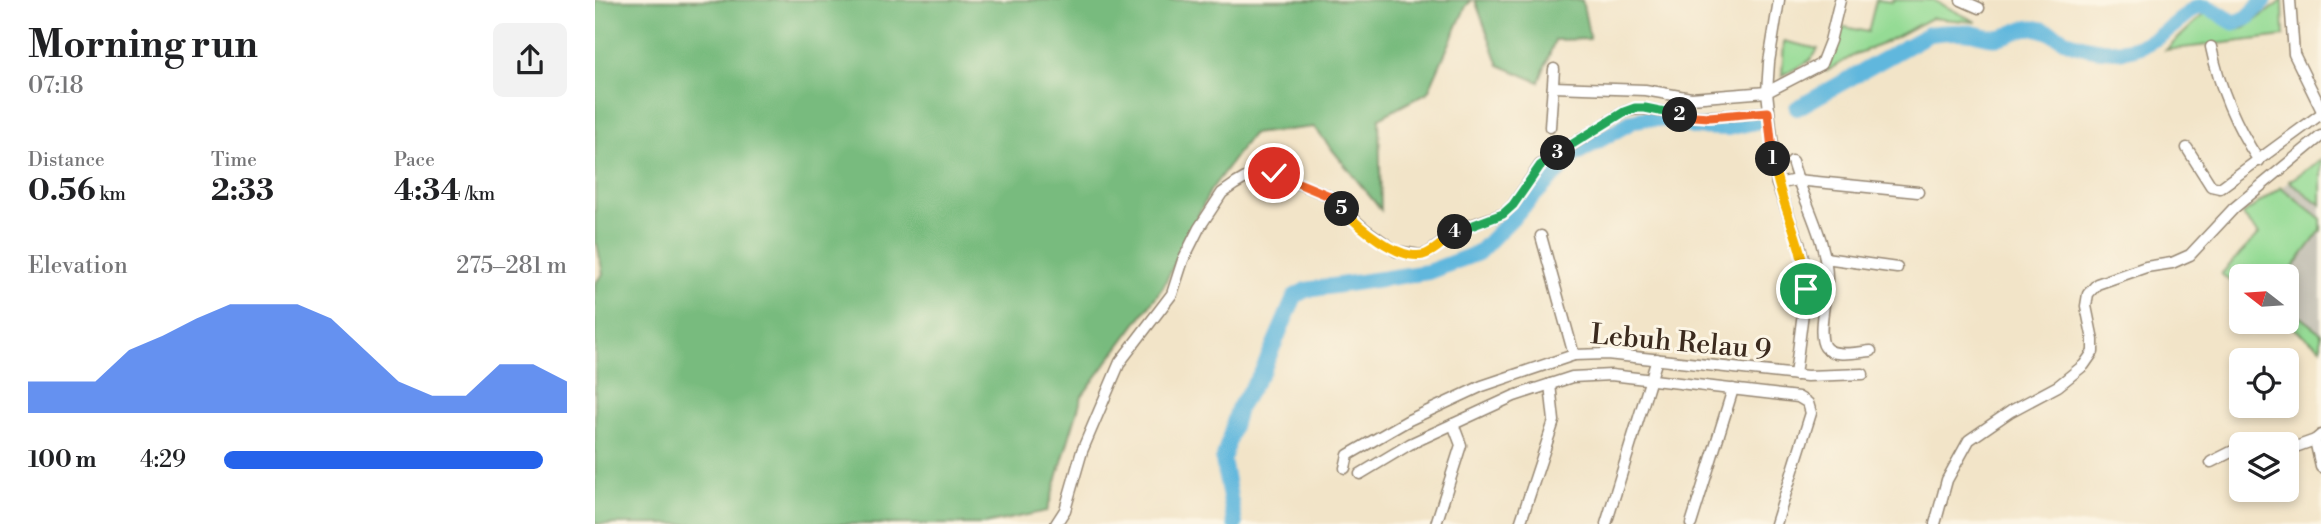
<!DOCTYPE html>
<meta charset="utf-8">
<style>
:root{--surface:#fff;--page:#f2f2f2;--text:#202124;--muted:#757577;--accent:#2563eb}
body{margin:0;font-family:"Libre Bodoni",serif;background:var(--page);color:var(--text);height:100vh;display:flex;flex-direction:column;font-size:26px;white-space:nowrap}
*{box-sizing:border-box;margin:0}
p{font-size:23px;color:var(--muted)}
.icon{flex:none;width:38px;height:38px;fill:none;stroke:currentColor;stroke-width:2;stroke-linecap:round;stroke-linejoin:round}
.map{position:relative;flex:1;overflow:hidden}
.side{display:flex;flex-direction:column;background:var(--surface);width:595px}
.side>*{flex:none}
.needle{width:46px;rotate:287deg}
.tools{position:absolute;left:1634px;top:264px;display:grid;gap:14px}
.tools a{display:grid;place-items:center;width:70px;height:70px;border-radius:10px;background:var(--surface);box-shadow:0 4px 10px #0003;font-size:35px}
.pin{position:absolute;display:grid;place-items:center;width:60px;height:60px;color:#fff;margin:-30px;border:4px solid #fff;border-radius:50%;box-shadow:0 2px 7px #0007}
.km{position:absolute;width:35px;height:35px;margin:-18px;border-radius:50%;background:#222;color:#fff;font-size:19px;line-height:35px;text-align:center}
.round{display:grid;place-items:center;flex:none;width:74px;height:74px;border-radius:10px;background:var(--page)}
.overview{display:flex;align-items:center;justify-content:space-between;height:119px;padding:0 28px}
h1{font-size:38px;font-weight:800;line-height:52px}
.stats{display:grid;grid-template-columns:repeat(3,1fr);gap:10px;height:119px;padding:7px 28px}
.stats div{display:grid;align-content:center}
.stats b{font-size:30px;font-weight:800}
.stats small{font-size:19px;font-weight:400}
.stats p{font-size:19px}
.chart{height:196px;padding:14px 28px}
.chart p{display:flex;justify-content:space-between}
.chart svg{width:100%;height:126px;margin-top:7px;fill:var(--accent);opacity:.7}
ul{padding:0 28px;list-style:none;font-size:23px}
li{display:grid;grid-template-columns:112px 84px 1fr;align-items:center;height:52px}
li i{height:18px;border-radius:9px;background:var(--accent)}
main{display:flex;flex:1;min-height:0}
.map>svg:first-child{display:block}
</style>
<main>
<section class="side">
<div class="overview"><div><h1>Morning run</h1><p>07:18</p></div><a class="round"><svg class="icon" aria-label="share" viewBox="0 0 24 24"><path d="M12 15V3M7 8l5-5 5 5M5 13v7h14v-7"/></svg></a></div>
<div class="stats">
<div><p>Distance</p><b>0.56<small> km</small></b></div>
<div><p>Time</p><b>2:33</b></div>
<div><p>Pace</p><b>4:34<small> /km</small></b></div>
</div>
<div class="chart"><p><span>Elevation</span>275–281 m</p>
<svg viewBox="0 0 160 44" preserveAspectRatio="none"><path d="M0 44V33L10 33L20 33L30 22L40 17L50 11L60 6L70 6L80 6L90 11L100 22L110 33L120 38L130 38L140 27L150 27L160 33V44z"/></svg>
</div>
<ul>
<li><b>100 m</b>4:29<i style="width:93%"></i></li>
</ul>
</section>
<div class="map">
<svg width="1726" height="524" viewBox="0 0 1726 524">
<rect width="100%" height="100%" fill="#fcf5e5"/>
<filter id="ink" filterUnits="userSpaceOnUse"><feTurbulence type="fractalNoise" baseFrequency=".0143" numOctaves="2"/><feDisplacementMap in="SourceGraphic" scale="14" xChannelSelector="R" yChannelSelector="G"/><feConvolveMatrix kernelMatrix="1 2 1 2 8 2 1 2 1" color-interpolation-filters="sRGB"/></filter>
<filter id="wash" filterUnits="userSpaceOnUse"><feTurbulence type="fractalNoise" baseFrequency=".00686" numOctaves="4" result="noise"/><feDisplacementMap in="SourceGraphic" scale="28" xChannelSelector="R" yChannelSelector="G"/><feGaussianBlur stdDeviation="1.57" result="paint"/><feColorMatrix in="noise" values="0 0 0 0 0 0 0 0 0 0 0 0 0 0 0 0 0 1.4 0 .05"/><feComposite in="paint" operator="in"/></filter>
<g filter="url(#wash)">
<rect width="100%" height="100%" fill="#f2e4c8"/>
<path fill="#c8c4b8" d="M 1726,160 L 1726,348 L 1690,322 L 1692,322 L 1692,276 L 1647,276 L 1647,290 L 1626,274 L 1664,234 L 1647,215 Z"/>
<g fill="#95db95" stroke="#68825a" stroke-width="2">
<path d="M 1281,0 L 1297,2 L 1298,0 L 1338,0 L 1381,22 L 1336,18 L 1285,45 L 1261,54 L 1232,71 L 1245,26 L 1273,32 Z"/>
<path d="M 1688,0 L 1689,36 L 1571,50 L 1610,13 L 1642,30 L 1650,28 Z"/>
<path d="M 1189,41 L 1223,49 C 1216,64 1201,68 1187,75 Z"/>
<path d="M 1726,160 L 1726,205 L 1694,181 Z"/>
<path d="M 1686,187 L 1726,219 L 1726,230 L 1692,276 L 1647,276 L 1647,290 L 1626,274 L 1664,234 L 1647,215 Z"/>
<path d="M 1692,307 L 1726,333 L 1726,348 L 1690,322 L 1692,322 Z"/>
</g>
<g fill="#78bb7e" stroke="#5a724e" stroke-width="2">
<path d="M 0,0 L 877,0 L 871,6 L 833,92 L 784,118 L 786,210 L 719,127 L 657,134 L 615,191 L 568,287 L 487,396 L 452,511 L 390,524 L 0,524 L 0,283 L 8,274 L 2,244 L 0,243 Z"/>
<path d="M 880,0 L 987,0 L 995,39 L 960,40 L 944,82 L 904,65 Z"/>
</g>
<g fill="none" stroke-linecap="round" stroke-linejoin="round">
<g stroke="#61b7dd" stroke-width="16">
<path d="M 1202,108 L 1334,34 C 1349,32 1362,31 1377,33 C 1387,35 1398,40 1409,36 C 1424,32 1427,25 1445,29 C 1457,31 1467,40 1479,44 C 1538,62 1557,43 1600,8 C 1617,3 1626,17 1640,23 L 1652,18 L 1670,0"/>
<path d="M 640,524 L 628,460 L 643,409 L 668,370 L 700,296 L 711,290 L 833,272 L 883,253 L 980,154 L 1038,121 L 1051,118 L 1075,120 L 1098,127 L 1133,128 L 1164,121"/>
</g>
</g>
</g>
<g filter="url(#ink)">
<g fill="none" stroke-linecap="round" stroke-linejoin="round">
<defs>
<g id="street">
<path d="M 1184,0 L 1174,62 L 1172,92 L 1182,184 L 1204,243 L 1210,266 L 1211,289 L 1200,375"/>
<path d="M 1366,0 L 1384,8"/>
<path d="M 1695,0 L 1699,54 L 1726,109"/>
<path d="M 1616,47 C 1625,90 1640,125 1664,161"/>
<path d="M 958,87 L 1050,90 L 1096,98 L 1172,92 L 1226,64 L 1235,41 L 1245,0"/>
<path d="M 955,127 L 959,69"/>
<path d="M 1592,148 L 1616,186 L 1625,188 L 1726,114"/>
<path d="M 1197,161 C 1207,199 1232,238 1232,279 C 1232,295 1221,335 1230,347 C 1238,358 1264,352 1276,351"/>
<path d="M 1182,184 L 1202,180 L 1323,192"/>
<path d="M 946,236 L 979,355"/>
<path d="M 1230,258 L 1302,268"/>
<path d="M 1720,440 L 1726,467"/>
<path d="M 1692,450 L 1720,440 L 1726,435"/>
<path d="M 1616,462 L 1638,451 L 1647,451"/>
<path d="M 750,468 L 753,455 L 814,420 L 887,386 L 979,355 L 1012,354 L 1212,376 L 1268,374"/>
<path d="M 765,474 L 815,444 L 919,396 L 977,377 L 1016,375 L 1203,397 L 1213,403 L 1216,413 L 1181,524"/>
<path d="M 461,524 L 470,510 L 487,451 L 525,362 L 577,294 L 588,260 L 604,228 L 627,193 L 640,184 L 659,173 L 679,174 L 732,195 L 770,229 L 801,251 L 825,255 L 833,253 L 851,240 L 862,230 L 908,214 L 918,205 L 945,165 L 1029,112 C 1051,104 1072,115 1095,116 C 1121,118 1147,114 1173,112"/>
<path d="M 841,524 L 866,445 L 858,424"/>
<path d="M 925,524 L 959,421 L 955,384"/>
<path d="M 1011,524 L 1062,359"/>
<path d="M 1096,524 L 1138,389"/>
<path d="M 1340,524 L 1352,480 L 1374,440 L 1416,411 L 1463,386 L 1489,365 L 1498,352 L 1498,340 L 1491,306 L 1493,294 L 1502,284 L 1551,267 L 1577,263 L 1595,255 L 1639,208 L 1726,136"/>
</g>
</defs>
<use href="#street" stroke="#968773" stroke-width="13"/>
<use href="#street" stroke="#fff" stroke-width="10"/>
</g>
</g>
<g fill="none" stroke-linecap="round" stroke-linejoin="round" filter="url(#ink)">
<defs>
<path id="split-1" d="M 1178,159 C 1185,207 1209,240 1211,289"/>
<path id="split-2" d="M 1085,115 L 1114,117 L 1173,112 L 1178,159"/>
<path id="split-3" d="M 963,153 L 1029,112 L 1040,108 L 1050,108 L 1085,115"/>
<path id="split-4" d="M 860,232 L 908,214 L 918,205 L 945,166 L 963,153"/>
<path id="split-5" d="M 747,209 C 764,227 802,260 828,255 C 839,252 851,240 860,232"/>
<path id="split-6" d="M 679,173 L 732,195 L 747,209"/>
</defs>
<use href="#split-1" stroke="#fff" stroke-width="14"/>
<use href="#split-2" stroke="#fff" stroke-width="14"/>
<use href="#split-3" stroke="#fff" stroke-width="14"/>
<use href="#split-4" stroke="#fff" stroke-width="14"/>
<use href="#split-5" stroke="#fff" stroke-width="14"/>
<use href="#split-6" stroke="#fff" stroke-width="14"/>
<use href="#split-1" stroke="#f5b400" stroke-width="9"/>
<use href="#split-2" stroke="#f0652b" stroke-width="9"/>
<use href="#split-3" stroke="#22a559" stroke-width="9"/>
<use href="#split-4" stroke="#22a559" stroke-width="9"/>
<use href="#split-5" stroke="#f5b400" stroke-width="9"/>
<use href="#split-6" stroke="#f0652b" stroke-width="9"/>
</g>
<g text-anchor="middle" stroke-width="6" stroke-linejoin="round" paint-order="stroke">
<g font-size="28" fill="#3b2a1e" stroke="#fcf5e5">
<text transform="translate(1086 341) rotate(5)" y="10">Lebuh Relau 9</text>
</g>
</g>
</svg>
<div class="tools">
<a><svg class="needle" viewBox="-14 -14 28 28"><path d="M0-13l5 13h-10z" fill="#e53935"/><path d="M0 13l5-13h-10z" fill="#757577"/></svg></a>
<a><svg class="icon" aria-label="locate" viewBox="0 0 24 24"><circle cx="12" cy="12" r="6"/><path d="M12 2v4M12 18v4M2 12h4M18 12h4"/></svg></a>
<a><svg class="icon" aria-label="layers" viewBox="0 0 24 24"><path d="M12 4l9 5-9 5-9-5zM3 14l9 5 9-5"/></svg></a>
</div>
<div class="pin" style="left:1211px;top:289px;background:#1e9e55"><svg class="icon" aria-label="arrive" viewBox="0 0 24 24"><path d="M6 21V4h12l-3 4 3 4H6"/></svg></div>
<div class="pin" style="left:679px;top:173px;background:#d93025"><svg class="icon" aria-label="check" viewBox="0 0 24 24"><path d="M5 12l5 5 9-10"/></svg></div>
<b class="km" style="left:1178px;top:159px">1</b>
<b class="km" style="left:1085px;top:115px">2</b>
<b class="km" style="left:963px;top:153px">3</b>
<b class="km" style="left:860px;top:232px">4</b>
<b class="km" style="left:747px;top:209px">5</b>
</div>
</main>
